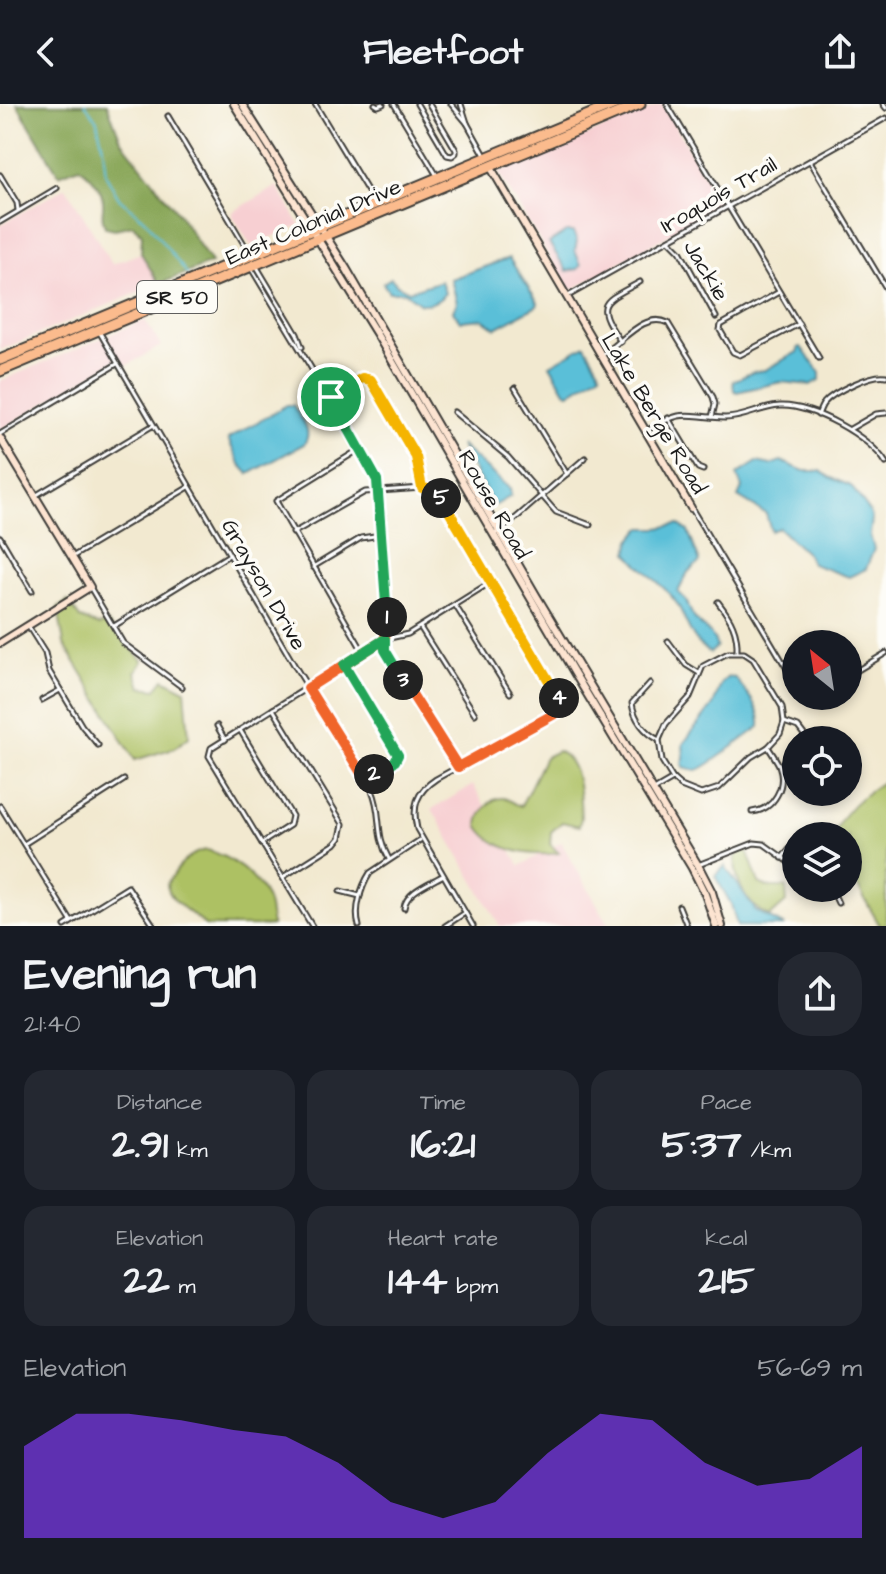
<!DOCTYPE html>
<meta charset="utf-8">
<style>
:root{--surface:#171b24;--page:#242831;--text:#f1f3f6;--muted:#9ea1a6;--accent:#7c3aed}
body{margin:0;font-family:"Architects Daughter",sans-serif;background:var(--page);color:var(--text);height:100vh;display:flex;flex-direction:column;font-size:30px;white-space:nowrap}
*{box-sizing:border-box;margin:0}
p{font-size:26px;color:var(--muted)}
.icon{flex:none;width:44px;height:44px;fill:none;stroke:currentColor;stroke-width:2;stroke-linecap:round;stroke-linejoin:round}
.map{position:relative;height:822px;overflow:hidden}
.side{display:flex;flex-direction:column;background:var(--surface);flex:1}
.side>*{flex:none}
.needle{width:52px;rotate:330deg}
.controls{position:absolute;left:782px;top:526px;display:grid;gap:16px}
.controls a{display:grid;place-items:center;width:80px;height:80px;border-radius:50%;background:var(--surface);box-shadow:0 4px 12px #0003;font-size:40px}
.pin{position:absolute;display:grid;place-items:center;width:68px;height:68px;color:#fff;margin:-34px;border:4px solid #fff;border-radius:50%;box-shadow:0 2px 8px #0007}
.km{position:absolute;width:40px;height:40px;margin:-20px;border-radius:50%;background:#222;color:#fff;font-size:22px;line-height:40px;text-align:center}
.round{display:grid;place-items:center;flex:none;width:84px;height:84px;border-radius:32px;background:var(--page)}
.overview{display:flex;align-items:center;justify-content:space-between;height:136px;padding:0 24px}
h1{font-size:44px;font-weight:800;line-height:60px}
.figures{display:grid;grid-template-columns:repeat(3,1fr);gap:12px;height:136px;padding:8px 24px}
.figures div{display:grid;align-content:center;border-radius:20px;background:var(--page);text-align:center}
.figures b{font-size:40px;font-weight:800}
.figures small{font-size:22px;font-weight:400}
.figures p{font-size:22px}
.chart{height:224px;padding:16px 24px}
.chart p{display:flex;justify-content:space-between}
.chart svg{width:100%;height:144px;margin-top:8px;fill:var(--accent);opacity:.7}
header{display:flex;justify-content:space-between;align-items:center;height:104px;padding:0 24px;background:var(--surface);font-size:36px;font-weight:800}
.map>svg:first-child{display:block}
</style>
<header><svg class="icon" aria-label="back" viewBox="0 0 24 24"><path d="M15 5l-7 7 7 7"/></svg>Fleetfoot<svg class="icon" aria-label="share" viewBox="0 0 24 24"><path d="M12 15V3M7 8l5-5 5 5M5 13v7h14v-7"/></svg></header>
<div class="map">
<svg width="886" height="822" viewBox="0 0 886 822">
<rect width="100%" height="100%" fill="#fdfcf7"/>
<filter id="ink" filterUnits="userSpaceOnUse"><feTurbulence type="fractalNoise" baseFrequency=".0125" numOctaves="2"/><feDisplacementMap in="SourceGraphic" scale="16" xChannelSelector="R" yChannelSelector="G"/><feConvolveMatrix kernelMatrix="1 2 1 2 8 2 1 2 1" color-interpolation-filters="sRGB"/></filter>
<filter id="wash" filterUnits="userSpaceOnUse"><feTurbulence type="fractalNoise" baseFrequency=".006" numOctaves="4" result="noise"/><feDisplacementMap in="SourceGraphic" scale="32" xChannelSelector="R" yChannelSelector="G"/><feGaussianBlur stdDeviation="1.8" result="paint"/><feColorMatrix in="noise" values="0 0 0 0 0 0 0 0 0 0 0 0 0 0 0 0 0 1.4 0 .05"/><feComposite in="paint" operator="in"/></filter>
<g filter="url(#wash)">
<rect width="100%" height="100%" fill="#f2e9d0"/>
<g fill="#f7cfd2">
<path d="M 662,0 L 722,101 L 570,187 L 498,68 Z"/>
<path d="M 277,82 L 300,121 L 251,142 L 231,109 Z"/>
<path d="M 66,83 L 112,160 L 141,149 L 159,180 L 0,246 L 0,121 Z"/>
<path d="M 145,216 L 161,242 L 124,263 L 118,255 L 0,326 L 0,277 Z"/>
<path d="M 473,681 L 520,762 L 561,738 L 608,819 L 602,822 L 500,822 L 432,705 Z"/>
</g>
<g fill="#adc164" stroke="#646e40" stroke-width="2">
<path d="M 68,497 L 80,514 L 99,522 L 107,518 L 143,557 L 136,568 L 141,583 L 156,585 L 164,575 L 185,586 L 189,633 L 174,644 L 135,656 L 64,540 L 58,504 Z"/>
<path d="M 557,647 C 580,656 580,693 581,714 L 579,722 L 562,718 L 551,728 L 550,740 L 559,749 C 531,753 493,747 478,721 C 479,710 489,693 503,694 C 510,695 514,701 521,702 L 545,653 Z"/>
<path d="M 886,676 L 886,822 L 880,822 L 848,766 L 848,732 L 834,732 C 839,709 866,688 886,676 Z"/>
<path d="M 207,746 C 229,752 259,773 267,796 C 270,804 270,814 272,822 L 205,822 C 194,808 168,799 167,780 C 177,765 188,748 207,746 Z"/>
<path d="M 747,746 L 759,779 L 767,783 L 786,783 L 787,797 L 770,812 C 748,804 730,772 737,749 Z"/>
</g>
<path fill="#8aa75a" stroke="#53623b" stroke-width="2" d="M 17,0 L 107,0 L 121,36 L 181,113 L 211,159 L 159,180 L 141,149 L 142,130 L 133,121 L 115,125 L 105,123 C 102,115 102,112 103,103 C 105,87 91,71 79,63 L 59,71 Z"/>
<g fill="#5abfd8" stroke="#3b6e7a" stroke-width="2">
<path d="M 566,128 L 573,128 L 577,137 L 575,147 L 581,161 L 578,165 L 567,167 L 549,139 Z"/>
<path d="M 509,154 L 538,199 L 537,202 L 496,224 L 483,215 L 460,217 L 453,207 L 457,199 L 451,175 Z"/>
<path d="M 391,174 L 397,181 L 409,187 L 441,177 L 445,189 C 439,198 431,200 421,200 L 405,188 L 389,188 L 383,179 Z"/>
<path d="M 585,241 L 601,269 L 569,289 L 565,287 L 550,261 Z"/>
<path d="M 799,243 L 801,243 L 820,269 L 820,276 L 810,281 L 781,278 L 737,288 L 734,286 L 733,277 L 753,268 L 765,266 L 797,248 Z"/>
<path d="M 287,301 L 293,301 C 300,314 314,326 304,340 L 249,370 L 239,359 L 228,335 Z"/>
<path d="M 460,341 L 510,385 L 511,392 L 496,401 L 493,400 Z"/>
<path d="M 781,357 L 804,367 L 821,367 L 829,373 L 851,382 L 870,408 L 872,415 L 870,431 L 874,445 L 866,465 L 849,473 L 812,460 L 808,451 L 779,424 L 771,427 L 766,410 L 738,393 L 742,384 L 737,371 L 757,358 L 771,361 Z"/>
<path d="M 678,420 L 688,427 L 700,458 L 688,468 L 678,488 C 691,498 687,506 696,516 C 705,526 713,529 717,543 L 710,549 C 692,539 687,518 678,501 C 664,479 643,468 628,449 L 631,436 L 641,424 L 659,424 Z"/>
<path d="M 728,573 L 735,574 C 746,588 762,605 760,623 C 747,631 706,665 697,666 C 692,666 688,664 684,663 L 682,659 L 684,654 L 683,640 L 713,601 L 722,578 Z"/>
<path d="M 725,762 L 756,807 L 785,822 L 737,822 L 731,800 L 715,772 Z"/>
</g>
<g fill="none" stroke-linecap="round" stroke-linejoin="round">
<path stroke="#5abfd8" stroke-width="2" d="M 85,0 L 97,17 L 103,44 L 106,71 L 118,93 L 147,118 L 188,171"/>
</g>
</g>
<g filter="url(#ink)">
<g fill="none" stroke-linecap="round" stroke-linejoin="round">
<defs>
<g id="street">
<path d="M 315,0 L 373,96"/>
<path d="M 375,0 L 378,2 L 383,0"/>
<path d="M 394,0 L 436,70"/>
<path d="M 417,0 L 447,51 L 452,52 L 456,49 L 456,46 L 429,0"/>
<path d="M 451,0 L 467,19 L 486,53"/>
<path d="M 461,0 L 467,19"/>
<path d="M 667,0 L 819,254"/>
<path d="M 883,0 L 886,4"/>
<path d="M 168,12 L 250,150"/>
<path d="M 810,57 L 886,184"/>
<path d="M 0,71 L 17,99 L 18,106"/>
<path d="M 0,118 L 57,84"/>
<path d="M 669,136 L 680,147 L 716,213"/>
<path d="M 257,163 L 297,230 L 302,243"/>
<path d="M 251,164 L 375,370 L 388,524 L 384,542 L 458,663"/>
<path d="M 779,188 L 721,221 L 720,226 L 733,248 L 740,251 L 799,220"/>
<path d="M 568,192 L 886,14"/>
<path d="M 100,229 L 296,564 L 372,686 C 383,711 374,729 389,755"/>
<path d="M 621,238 C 593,198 602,199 640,178"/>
<path d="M 603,250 C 622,239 644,207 668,219 L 713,293 L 715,300 L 712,313"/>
<path d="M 515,284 L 567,370"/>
<path d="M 331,293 L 362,274 L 371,276 L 416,353 L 422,384"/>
<path d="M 454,308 L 508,353 L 556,408 L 590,421"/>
<path d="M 818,311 C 820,307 821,302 824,299 C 833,288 872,269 886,272"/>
<path d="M 668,314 L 698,364 L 703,366"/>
<path d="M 850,325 L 876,310 L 886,309"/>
<path d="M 648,326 C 687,303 685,313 725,314 C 744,314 761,303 780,302 C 811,300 871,333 886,359"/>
<path d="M 0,330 L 117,260"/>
<path d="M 360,345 L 276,397 L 364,549"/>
<path d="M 35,392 L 152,322"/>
<path d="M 692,405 L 796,580"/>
<path d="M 293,429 L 365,388 L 422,384 L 434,386 L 561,599 L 558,608 L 436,675 C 416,688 412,703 417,725 L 473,822"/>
<path d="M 493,431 L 509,420 L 585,354"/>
<path d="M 0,433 L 32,487"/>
<path d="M 72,453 L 189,383"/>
<path d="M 313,463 L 361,434 L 381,431"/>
<path d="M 90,483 L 123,539 L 182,583"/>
<path d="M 718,498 C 731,515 738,527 737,548"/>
<path d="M 455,501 L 510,589"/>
<path d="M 28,522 L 45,549 L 49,567 L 82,622 L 98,641"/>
<path d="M 114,522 L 229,451"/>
<path d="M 420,523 L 475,610"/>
<path d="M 668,537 L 686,561 L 699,569"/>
<path d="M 728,549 L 744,549 L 753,555 L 782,603 L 784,618 L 780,630 L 768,643 L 751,653 L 719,684 L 701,690 L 681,682 L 673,675 L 662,657 L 659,636 L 666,620 L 690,593 L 703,562 Z"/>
<path d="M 344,561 L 398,651 L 395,657 L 365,675"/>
<path d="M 848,572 L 886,549"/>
<path d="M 650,579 L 632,599 C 634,615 645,629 659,636"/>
<path d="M 803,592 L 807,595 L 815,592"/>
<path d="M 42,596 L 60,586"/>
<path d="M 273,605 L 343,720 L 340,734 L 335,740 L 283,773"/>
<path d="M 784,618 L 798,623 L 808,636"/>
<path d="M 217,622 L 225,636"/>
<path d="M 240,626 L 292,712 L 290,721 L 262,739"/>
<path d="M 654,686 L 673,675"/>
<path d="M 0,702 L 71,817"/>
<path d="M 752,708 C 774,706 787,682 779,661 C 776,655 772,649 768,643"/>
<path d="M 798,732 L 799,730"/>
<path d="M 24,740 L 124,676"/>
<path d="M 782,754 L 796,736"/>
<path d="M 698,761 L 754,739 L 764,740 L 796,763"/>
<path d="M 831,784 L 838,799"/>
<path d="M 340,787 L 360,792"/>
<path d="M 679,802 L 687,822"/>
<path d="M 404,804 C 406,788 428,780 442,772"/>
<path d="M 65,822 L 128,783 L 154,822"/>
<path d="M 312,822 L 209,652 L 211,644 L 385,535 L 408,530 L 491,478"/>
<path d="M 359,822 C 354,806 361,783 370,769 L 420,736"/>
<path d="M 445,822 L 465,809"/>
</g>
<g id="secondary">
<path d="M 234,0 L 376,229 L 575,570 L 692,764 L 705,790 L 716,822"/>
<path d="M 242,0 L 346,164 L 536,491 L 698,761 L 712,788 L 722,822"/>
<path d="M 490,62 L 691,404"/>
<path d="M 0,334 L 90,483 L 0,539"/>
</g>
<g id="highway">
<path d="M 0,256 L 615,0"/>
<path d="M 0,267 L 640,0"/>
</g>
</defs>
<use href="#street" stroke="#3c3b37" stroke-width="7"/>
<use href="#secondary" stroke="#3c3b37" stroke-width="10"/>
<use href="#highway" stroke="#3c3b37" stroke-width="13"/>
<use href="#street" stroke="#fff" stroke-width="3"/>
<use href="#secondary" stroke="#fde4d1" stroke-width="6"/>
<use href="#highway" stroke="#fbbb8d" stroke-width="9"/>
</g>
</g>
<g fill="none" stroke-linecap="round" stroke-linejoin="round" filter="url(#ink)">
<defs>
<path id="split-1" d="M 331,293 L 377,376 L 387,513"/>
<path id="split-2" d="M 374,670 L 365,675 L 308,584 L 385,535 L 387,513"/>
<path id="split-3" d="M 374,670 L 395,657 L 398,651 L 344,561 L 385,535 L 385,546 L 403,576"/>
<path id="split-4" d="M 403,576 L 458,663 L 558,608 L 561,601 L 559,594"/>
<path id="split-5" d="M 441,394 L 559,594"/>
<path id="split-6" d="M 331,293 L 362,274 L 371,276 L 416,353 L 422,384 L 434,386 L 441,394"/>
</defs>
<use href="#split-1" stroke="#fff" stroke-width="16"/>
<use href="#split-2" stroke="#fff" stroke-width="16"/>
<use href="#split-3" stroke="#fff" stroke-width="16"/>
<use href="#split-4" stroke="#fff" stroke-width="16"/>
<use href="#split-5" stroke="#fff" stroke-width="16"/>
<use href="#split-6" stroke="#fff" stroke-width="16"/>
<use href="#split-1" stroke="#22a559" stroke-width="10"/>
<use href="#split-2" stroke="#f0652b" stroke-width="10"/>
<use href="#split-3" stroke="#22a559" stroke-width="10"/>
<use href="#split-4" stroke="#f0652b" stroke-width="10"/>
<use href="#split-5" stroke="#f5b400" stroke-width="10"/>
<use href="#split-6" stroke="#f5b400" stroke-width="10"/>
</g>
<g text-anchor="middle" stroke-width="7" stroke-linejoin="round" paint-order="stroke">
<rect fill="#fdfcf7" stroke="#605f5e" stroke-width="2" x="137" y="177" width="80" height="32" rx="6"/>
<g font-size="20" font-weight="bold" fill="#1c1c1c">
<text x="177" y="200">SR 50</text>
</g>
<g font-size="22" fill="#1c1c1c" stroke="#fdfcf7">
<text transform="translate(718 90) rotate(-30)" y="8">Iroquois Trail</text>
<text transform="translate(313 117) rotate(-23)" y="8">East Colonial Drive</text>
<text transform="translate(707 166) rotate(59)" y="8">Jackie</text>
<text transform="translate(655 309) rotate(59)" y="8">Lake Berge Road</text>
<text transform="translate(495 400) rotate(60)" y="8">Rouse Road</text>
<text transform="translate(265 480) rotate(60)" y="8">Grayson Drive</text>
</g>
</g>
</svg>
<div class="controls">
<a><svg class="needle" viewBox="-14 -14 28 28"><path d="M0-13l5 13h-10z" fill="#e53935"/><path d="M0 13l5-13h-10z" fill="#9ea1a6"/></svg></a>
<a><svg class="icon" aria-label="locate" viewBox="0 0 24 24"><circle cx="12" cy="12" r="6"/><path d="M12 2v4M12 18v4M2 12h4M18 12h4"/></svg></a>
<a><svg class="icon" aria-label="layers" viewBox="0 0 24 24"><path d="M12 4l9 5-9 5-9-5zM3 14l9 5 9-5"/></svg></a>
</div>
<div class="pin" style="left:331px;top:293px;background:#1e9e55"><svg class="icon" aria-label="arrive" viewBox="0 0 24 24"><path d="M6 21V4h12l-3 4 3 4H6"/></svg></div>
<b class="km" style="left:387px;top:513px">1</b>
<b class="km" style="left:374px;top:670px">2</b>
<b class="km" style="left:403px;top:576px">3</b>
<b class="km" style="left:559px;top:594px">4</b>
<b class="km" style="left:441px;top:394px">5</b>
</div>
<section class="side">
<div class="overview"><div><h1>Evening run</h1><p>21:40</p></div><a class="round"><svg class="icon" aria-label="share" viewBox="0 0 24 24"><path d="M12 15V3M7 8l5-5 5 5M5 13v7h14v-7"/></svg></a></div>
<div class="figures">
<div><p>Distance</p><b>2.91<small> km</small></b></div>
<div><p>Time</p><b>16:21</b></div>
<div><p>Pace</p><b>5:37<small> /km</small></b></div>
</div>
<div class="figures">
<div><p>Elevation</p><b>22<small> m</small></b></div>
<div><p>Heart rate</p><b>144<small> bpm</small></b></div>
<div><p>kcal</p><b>215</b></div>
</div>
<div class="chart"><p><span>Elevation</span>56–69 m</p>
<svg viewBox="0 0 160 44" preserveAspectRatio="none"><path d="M0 44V16L10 6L20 6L30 8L40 11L50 13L60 21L70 33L80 38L90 33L100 18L110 6L120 8L130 21L140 28L150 26L160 16V44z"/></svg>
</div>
</section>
